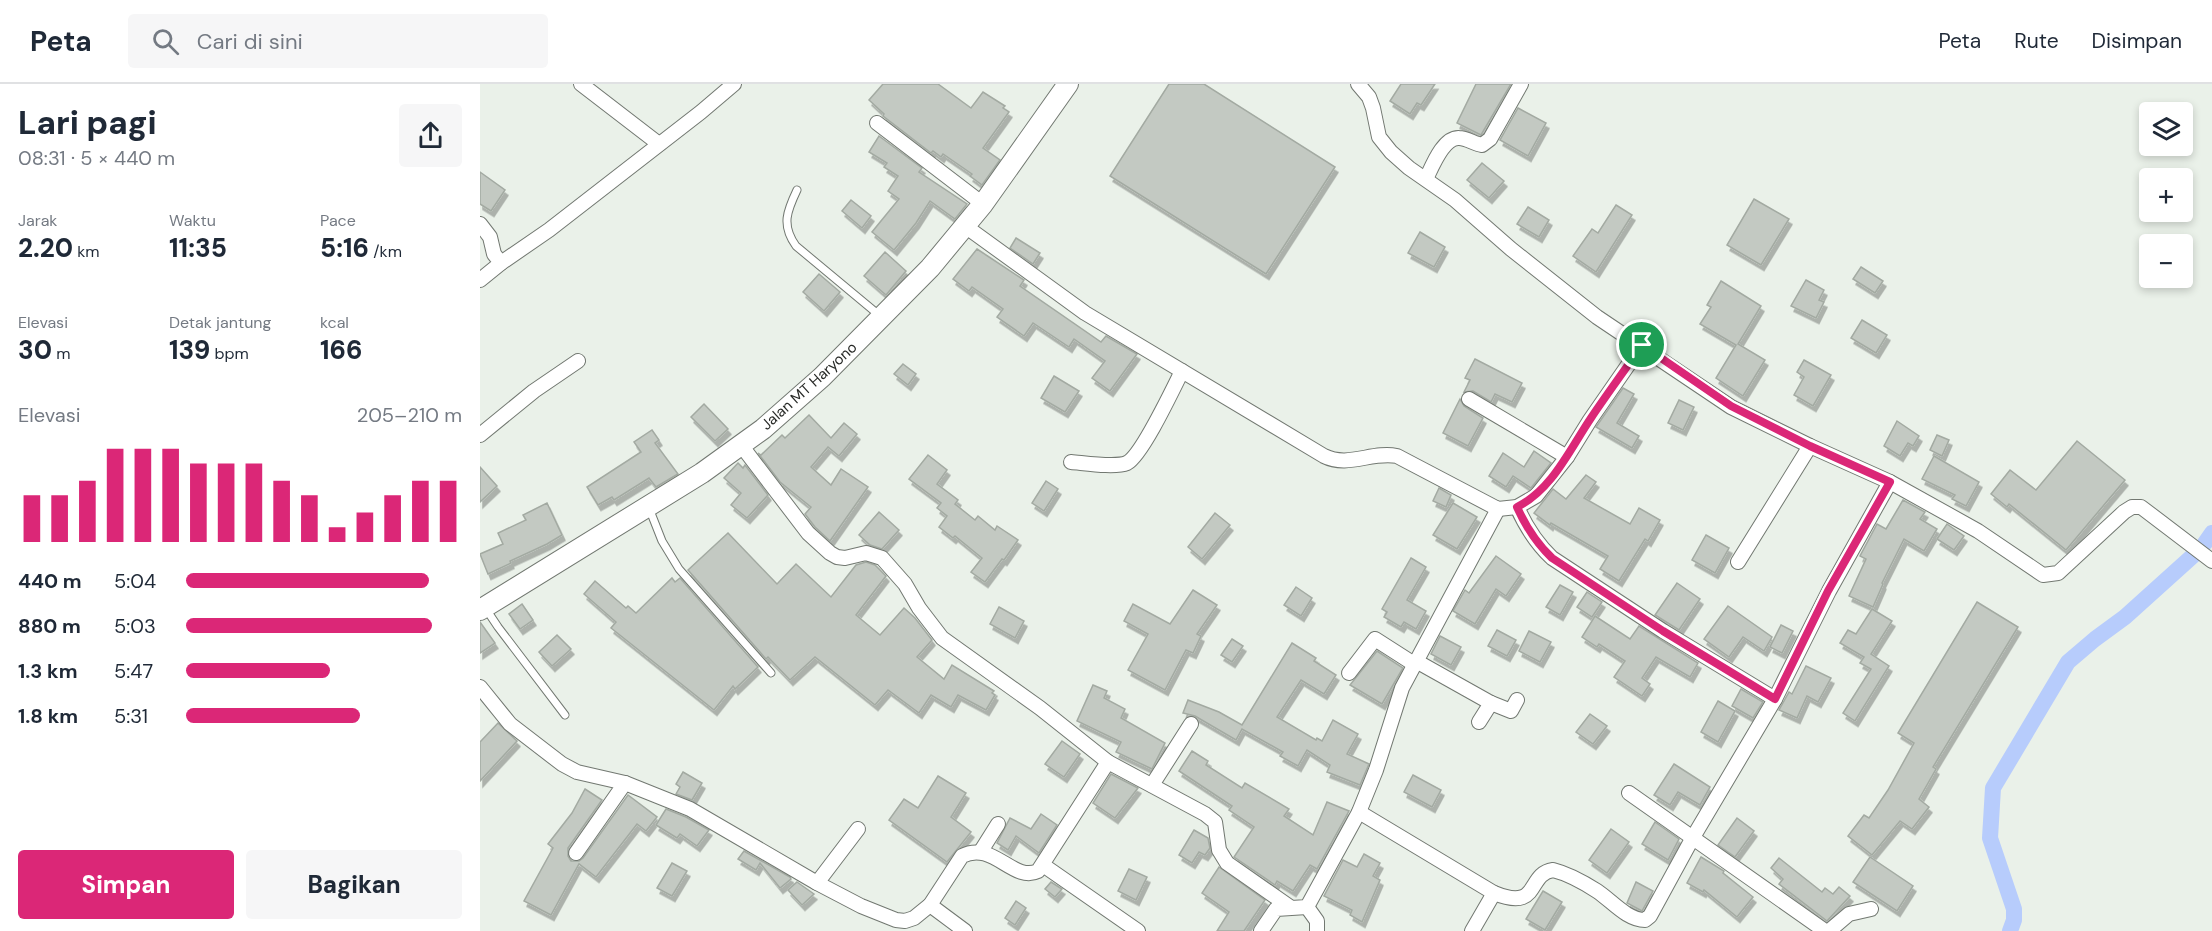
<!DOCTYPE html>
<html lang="id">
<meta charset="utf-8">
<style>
:root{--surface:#fff;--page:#f6f6f7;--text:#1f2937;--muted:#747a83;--line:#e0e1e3;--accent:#db2777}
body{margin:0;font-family:"DM Sans",sans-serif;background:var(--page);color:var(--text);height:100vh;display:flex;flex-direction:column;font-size:22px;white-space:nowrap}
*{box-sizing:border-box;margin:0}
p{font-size:20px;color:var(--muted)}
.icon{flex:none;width:33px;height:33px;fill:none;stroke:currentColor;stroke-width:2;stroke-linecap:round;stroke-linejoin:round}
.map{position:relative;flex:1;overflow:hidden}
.sheet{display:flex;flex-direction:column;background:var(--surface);width:480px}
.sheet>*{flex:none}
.controls{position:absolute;left:1659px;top:18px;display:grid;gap:12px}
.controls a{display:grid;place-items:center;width:54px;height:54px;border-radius:6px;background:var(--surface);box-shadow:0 3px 9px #0003;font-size:30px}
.pin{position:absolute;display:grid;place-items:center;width:51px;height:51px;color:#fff;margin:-26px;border:3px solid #fff;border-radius:50%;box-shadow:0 2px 6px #0007}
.round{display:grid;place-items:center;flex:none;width:63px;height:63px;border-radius:6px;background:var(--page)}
.summary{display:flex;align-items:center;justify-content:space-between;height:102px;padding:0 18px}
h1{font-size:33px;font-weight:800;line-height:45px}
.stats{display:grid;grid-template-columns:repeat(3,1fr);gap:9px;height:102px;padding:6px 18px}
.stats div{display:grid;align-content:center}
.stats b{font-size:26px;font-weight:800}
.stats small{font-size:16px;font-weight:400}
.stats p{font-size:16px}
.chart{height:168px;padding:12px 18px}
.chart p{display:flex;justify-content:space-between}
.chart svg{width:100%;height:108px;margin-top:6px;stroke:var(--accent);stroke-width:6}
.action{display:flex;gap:12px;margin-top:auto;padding:12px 18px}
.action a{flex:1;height:69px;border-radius:6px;background:var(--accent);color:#fff;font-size:24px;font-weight:800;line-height:69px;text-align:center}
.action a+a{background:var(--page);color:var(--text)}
ul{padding:0 18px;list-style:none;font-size:20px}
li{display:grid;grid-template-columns:96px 72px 1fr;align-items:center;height:45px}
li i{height:15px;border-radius:8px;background:var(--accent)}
header{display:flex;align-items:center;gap:36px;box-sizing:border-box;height:84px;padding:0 30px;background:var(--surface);border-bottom:2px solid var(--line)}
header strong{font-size:28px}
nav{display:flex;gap:33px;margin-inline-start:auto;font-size:21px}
.search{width:420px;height:54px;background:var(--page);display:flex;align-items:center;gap:15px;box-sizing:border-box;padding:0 21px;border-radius:6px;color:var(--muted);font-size:22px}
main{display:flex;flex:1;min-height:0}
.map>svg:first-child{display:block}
</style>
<header>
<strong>Peta</strong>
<div class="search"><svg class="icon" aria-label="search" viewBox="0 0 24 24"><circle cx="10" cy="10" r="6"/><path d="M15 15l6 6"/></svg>Cari di sini</div>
<nav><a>Peta</a><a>Rute</a><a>Disimpan</a></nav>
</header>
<main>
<section class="sheet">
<div class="summary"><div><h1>Lari pagi</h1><p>08:31 · 5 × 440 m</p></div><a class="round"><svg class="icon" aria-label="share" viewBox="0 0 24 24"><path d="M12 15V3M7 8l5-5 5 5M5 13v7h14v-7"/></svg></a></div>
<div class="stats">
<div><p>Jarak</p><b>2.20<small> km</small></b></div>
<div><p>Waktu</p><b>11:35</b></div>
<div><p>Pace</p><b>5:16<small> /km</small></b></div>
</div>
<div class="stats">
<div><p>Elevasi</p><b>30<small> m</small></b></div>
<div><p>Detak jantung</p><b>139<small> bpm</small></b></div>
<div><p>kcal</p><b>166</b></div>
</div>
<div class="chart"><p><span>Elevasi</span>205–210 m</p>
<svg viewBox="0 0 160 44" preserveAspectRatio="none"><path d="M5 44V25M15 44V25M25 44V19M35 44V6M45 44V6M55 44V6M65 44V12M75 44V12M85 44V12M95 44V19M105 44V25M115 44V38M125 44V32M135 44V25M145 44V19M155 44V19"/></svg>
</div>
<ul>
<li><b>440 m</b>5:04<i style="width:88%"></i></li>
<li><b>880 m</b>5:03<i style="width:89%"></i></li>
<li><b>1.3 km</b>5:47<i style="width:52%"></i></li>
<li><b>1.8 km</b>5:31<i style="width:63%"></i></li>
</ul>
<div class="action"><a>Simpan</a><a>Bagikan</a></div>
</section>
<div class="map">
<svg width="1732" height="847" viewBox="0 0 1732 847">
<defs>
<filter id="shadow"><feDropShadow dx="3" dy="5.5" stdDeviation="0" flood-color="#0004"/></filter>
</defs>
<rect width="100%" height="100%" fill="#eaf1e9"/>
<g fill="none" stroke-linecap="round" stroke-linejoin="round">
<g stroke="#b7ccfc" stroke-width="16">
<path d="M 1725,459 L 1732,449"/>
<path d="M 1530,847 L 1534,836 L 1534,825 L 1510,754 L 1513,704 L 1588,578 L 1615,555 L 1645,533 L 1716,469"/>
</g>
</g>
<g fill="#c3c9c2" stroke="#a3aaa2" stroke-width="1.5" filter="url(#shadow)">
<path d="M 403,0 L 458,0 L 491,24 L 503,8 L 525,22 L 523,24 L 529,28 L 503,64 L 520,76 L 502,101 L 490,92 L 492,90 L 463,70 L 461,73 L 453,67 L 451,69 L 403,32 L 404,30 L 389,16 Z"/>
<path d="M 689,0 L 724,0 L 855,83 L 786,190 L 630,92 Z"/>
<path d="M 921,0 L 955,0 L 941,21 L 937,19 L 930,30 L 910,17 Z"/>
<path d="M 996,0 L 1031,0 L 1001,51 L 977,39 Z"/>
<path d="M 1038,24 L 1066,39 L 1048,72 L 1020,56 Z"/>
<path d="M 399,52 L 442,84 L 439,88 L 487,120 L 475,135 L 450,117 L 436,139 L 414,166 L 392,148 L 419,115 L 408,107 L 418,92 L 404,83 L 407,79 L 389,68 Z"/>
<path d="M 1002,79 L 1024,97 L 1009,114 L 987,96 Z"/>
<path d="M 0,88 L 25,106 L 11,127 L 0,120 Z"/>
<path d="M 1274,115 L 1309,135 L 1281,181 L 1247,161 Z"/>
<path d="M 371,116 L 391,132 L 382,144 L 362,127 Z"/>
<path d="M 1136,121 L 1152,131 L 1116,188 L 1093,172 L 1112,145 L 1118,149 Z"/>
<path d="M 1048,123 L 1069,136 L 1059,153 L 1037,140 Z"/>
<path d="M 940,148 L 965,163 L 954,183 L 928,169 Z"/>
<path d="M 536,154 L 560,169 L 553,180 L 530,164 Z"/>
<path d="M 497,165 L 544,196 L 540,202 L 621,258 L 626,252 L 657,270 L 630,307 L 612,294 L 625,277 L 594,255 L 589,263 L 553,239 L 544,252 L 517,233 L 523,225 L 492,203 L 489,207 L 473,195 Z"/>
<path d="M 405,168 L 426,187 L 406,211 L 384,192 Z"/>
<path d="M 1381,183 L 1403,197 L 1395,209 L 1373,195 Z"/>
<path d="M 339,190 L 360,208 L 344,227 L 323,208 Z"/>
<path d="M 1326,196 L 1344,206 L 1339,216 L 1344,218 L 1336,234 L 1311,222 Z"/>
<path d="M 1241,197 L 1281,222 L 1258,260 L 1285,276 L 1263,312 L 1236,294 L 1256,261 L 1220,240 L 1231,223 L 1227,221 Z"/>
<path d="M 1382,236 L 1407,251 L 1396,269 L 1371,254 Z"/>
<path d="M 995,275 L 1042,299 L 1032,318 L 1015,310 L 1011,318 L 993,307 L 984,308 L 990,296 L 985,294 Z"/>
<path d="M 1324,276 L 1351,291 L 1333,322 L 1314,311 L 1324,293 L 1317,288 Z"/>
<path d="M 423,280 L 436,290 L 428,301 L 414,290 Z"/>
<path d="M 574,292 L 599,307 L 585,328 L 561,314 Z"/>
<path d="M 1143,304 L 1154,310 L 1137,339 L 1159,352 L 1152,364 L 1116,343 Z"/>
<path d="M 980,315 L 984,322 L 1003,334 L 988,362 L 963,349 Z"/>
<path d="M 1199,316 L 1214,323 L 1203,346 L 1188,339 Z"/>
<path d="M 224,320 L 248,345 L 235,357 L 211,333 Z"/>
<path d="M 329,331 L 351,354 L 364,339 L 377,350 L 359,372 L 348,363 L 331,383 L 351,401 L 361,385 L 388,403 L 350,457 L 335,443 L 325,430 L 331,423 L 300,398 L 278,369 L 281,371 L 302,351 L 305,354 Z"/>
<path d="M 1417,337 L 1439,352 L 1433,362 L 1428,359 L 1420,372 L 1404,362 Z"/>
<path d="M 172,346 L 179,356 L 175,359 L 198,390 L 176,403 L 169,394 L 134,416 L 132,413 L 118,421 L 107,403 L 161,368 L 154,358 Z"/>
<path d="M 1457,351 L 1469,356 L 1462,372 L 1450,366 Z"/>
<path d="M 1597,357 L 1645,396 L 1586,466 L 1529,420 L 1527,423 L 1511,410 L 1530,386 L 1556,406 Z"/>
<path d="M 1054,367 L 1071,379 L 1051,404 L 1033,392 L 1026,403 L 1009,392 L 1023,369 L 1044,383 Z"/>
<path d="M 448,371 L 467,386 L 457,400 L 478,416 L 475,420 L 495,436 L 498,432 L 515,446 L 517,442 L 538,456 L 524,476 L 522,475 L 505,498 L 491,488 L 502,474 L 475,452 L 473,454 L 459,443 L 467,432 L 457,424 L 461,419 L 429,395 Z"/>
<path d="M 1454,372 L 1499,398 L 1486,422 L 1472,415 L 1475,411 L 1442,395 Z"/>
<path d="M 258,379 L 263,384 L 265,381 L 288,411 L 267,434 L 251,421 L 261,409 L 244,394 Z"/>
<path d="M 0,383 L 17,402 L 0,418 Z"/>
<path d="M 1106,391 L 1116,398 L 1104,414 L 1150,440 L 1159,424 L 1180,436 L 1168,457 L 1165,455 L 1139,497 L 1120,485 L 1128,472 L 1071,439 L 1070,441 L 1054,429 L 1073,405 L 1086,415 Z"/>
<path d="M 566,397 L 578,405 L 564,427 L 552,419 Z"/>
<path d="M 959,404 L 971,411 L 966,423 L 953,417 Z"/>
<path d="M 1423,416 L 1445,428 L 1440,435 L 1457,445 L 1444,467 L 1424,455 L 1402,499 L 1403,500 L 1393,523 L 1369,512 L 1386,475 L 1380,472 L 1397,440 L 1406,445 Z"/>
<path d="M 67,419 L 82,451 L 67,460 L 30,477 L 31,479 L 8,490 L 0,470 L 23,460 L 18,449 L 46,436 L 43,431 Z"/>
<path d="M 973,419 L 997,433 L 977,465 L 953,451 Z"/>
<path d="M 399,428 L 419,446 L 402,465 L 390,461 L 379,451 Z"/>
<path d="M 735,429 L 750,441 L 722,475 L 708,463 Z"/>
<path d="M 1467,440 L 1484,452 L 1474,466 L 1457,455 Z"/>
<path d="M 248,449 L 297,500 L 316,480 L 351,513 L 376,481 L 386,478 L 395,481 L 406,492 L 376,531 L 400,551 L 424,524 L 435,534 L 452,556 L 437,573 L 464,595 L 472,581 L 514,607 L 512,609 L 515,611 L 506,626 L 478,611 L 471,623 L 451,611 L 439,629 L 408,606 L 395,621 L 335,573 L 310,596 L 288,573 L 286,575 L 208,486 Z"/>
<path d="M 1226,451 L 1249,464 L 1235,489 L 1212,476 Z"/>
<path d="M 1016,472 L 1041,490 L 1026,512 L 1016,505 L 995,540 L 973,527 L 985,506 L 989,509 Z"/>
<path d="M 931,474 L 946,483 L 927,516 L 946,527 L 936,545 L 924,538 L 921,543 L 904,533 L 907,528 L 902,525 Z"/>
<path d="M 192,494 L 195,498 L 200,494 L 278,583 L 255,605 L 253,602 L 234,626 L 131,544 L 136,538 L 104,510 L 115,497 L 146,524 L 148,522 L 156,529 Z"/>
<path d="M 1197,499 L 1220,515 L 1199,546 L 1175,531 Z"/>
<path d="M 1080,501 L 1093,508 L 1080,531 L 1066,523 Z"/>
<path d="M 816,503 L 832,514 L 821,532 L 804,521 Z"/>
<path d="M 713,506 L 737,521 L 717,550 L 721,552 L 713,569 L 706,566 L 685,606 L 648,586 L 668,550 L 644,537 L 653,520 L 690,540 Z"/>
<path d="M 1107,508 L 1122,518 L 1112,533 L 1097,523 Z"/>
<path d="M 1497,518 L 1538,543 L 1453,683 L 1456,685 L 1439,715 L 1449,723 L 1432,745 L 1420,737 L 1392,771 L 1368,752 L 1384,731 L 1389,734 L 1408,706 L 1434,659 L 1418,649 Z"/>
<path d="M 42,520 L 53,536 L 40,545 L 29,530 Z"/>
<path d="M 1248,522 L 1292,553 L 1284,567 L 1263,553 L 1249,573 L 1224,555 Z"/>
<path d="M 519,523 L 544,537 L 535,554 L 510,540 Z"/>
<path d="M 1392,525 L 1412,537 L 1391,570 L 1409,582 L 1375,637 L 1363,629 L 1391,585 L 1380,579 L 1384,573 L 1360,559 L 1368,546 L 1376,550 Z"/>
<path d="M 1115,532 L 1150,555 L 1159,542 L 1218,579 L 1210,593 L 1176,573 L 1162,594 L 1170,600 L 1162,612 L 1134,593 L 1145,577 L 1119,560 L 1117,563 L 1102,553 Z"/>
<path d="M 0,538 L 15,559 L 0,569 Z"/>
<path d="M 1301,541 L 1313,547 L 1302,569 L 1290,563 Z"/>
<path d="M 1017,546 L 1036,556 L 1027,572 L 1008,562 Z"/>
<path d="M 1049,547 L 1071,558 L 1060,578 L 1039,567 Z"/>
<path d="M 77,551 L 91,565 L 72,582 L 59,568 Z"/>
<path d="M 960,552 L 981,563 L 971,581 L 951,570 Z"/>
<path d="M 752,555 L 763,562 L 752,578 L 741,571 Z"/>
<path d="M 812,559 L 836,574 L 834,577 L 856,591 L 844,610 L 821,596 L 797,633 L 836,656 L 837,654 L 842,657 L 853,636 L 878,650 L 867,670 L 889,680 L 880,701 L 847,688 L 850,681 L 827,666 L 818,682 L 800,672 L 803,668 L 762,645 L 756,656 L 715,632 L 703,629 L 708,616 L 739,628 L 762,641 Z"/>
<path d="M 897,567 L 923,584 L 902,620 L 870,601 Z"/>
<path d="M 1326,582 L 1351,594 L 1338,618 L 1327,612 L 1317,634 L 1299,626 L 1309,608 L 1312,610 Z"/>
<path d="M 613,601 L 627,607 L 624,614 L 645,625 L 641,634 L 685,659 L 672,685 L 636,668 L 641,658 L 597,637 Z"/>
<path d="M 1261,605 L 1283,618 L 1273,634 L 1252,622 Z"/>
<path d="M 1238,617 L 1255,627 L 1238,658 L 1221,648 Z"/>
<path d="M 1110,630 L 1127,642 L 1113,660 L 1096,648 Z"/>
<path d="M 18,639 L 37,657 L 0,697 L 0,658 Z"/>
<path d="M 582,657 L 600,670 L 584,693 L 565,680 Z"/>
<path d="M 712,667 L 728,677 L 726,681 L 762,704 L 765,699 L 809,725 L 804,732 L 833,751 L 847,718 L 869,727 L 837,785 L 830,781 L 813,807 L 797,797 L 795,801 L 754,773 L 774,743 L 749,726 L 752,722 L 699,687 Z"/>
<path d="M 1194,680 L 1230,703 L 1220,721 L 1198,708 L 1190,721 L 1174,711 Z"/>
<path d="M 203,688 L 222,699 L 212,716 L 196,710 L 200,703 L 196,700 Z"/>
<path d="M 631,690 L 658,704 L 635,734 L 613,719 Z"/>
<path d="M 933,691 L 961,706 L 952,723 L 924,708 Z"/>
<path d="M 458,692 L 486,709 L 471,733 L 491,748 L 467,778 L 409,736 L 424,715 L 438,724 Z"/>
<path d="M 105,705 L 122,716 L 88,764 L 88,772 L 91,777 L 99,777 L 103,774 L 148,711 L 177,733 L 166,747 L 157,740 L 116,793 L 99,780 L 71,831 L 44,817 L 73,764 L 68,760 L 92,729 Z"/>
<path d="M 186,725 L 206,733 L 229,746 L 217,762 L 200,750 L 197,754 L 176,741 Z"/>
<path d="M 561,730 L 577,741 L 559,769 L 536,752 L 528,766 L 517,759 L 530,734 L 551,745 Z"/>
<path d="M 1257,734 L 1274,747 L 1255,773 L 1238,761 Z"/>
<path d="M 1175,738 L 1199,755 L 1188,776 L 1162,760 Z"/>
<path d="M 1131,745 L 1149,758 L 1127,789 L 1109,776 Z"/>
<path d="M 714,746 L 728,754 L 730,764 L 725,771 L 719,768 L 712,779 L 699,771 Z"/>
<path d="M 264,767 L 310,793 L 311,795 L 300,804 L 280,779 L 276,786 L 258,775 Z"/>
<path d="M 884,770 L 900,779 L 893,792 L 900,796 L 882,838 L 870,831 L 872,826 L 844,812 L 863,776 L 877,783 Z"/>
<path d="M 1221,773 L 1244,787 L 1243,789 L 1273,813 L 1257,833 L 1224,806 L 1223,808 L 1207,799 Z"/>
<path d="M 1390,773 L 1433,802 L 1417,827 L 1373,798 Z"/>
<path d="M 1299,774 L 1342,808 L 1345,804 L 1353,810 L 1359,803 L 1370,812 L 1347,837 L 1299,800 L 1303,795 L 1291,784 Z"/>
<path d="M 192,779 L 207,787 L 192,812 L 177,804 Z"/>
<path d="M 739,783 L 785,816 L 764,847 L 737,847 L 749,828 L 722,809 Z"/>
<path d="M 649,785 L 667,793 L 656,816 L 638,807 Z"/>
<path d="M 317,798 L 334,810 L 322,821 L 308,806 Z"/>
<path d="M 571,798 L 582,805 L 575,813 L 565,805 Z"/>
<path d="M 1156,798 L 1173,807 L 1162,827 L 1147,819 Z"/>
<path d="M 1063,807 L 1082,818 L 1065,846 L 1046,835 Z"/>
<path d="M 536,817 L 546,824 L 535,841 L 525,834 Z"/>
</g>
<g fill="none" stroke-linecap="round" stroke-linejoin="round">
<defs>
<g id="lane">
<path d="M 317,106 C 307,127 301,141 316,162 L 399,231"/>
<path d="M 169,424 L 182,457 L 199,485 L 291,589"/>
<path d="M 6,525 L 18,543 L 85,631"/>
</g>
<g id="street">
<path d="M 101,0 L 179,60"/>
<path d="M 878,0 L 889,13 L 893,24 L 899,53 L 911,68 L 929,84 L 975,116 L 1031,165 L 1117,233 L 1251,323 L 1330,362 L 1410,398 L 1498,447 L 1563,491 L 1578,489 L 1644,428 L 1652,423 L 1661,423 L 1732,477"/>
<path d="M 397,39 L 503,120"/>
<path d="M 946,95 C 952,83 963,53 979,54 C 987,54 994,60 1002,61 L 1010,55 L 1041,0"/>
<path d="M 0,140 L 10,153 L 14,170 L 21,179 L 0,196"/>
<path d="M 485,142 L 605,229 L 844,372 C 868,384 892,367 917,372 L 1018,425 L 1037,423 L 1056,412 L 1087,373 L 1110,336 L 1162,261"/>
<path d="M 21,179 L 69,146 L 221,28 L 254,0"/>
<path d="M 989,315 L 1087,373"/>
<path d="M 0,351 L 54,307 L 98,277"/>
<path d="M 261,361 L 328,449 L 350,469 L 357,473 L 365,474 L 386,469 L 402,474 L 425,500 L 439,524 L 462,554 L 560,624 L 628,678 L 725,730 L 735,738 L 739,766 L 747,779 L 810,823"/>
<path d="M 591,378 C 604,379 635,384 647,379 C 662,371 693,305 702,287"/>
<path d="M 1037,423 C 1046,443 1056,459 1072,474 L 1183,547 L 1295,615"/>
<path d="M 1258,478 L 1330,362"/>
<path d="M 936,577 L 1011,619 L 1031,627 L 1037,616"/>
<path d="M 869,589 L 895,555 L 934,580"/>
<path d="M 0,603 L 30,640 L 82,680 L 97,688 L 145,699 L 210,725 L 337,799 L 381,822 L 416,836 L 425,837 L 434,834 L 450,821 L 482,772 C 513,756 533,799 558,787 L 628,678"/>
<path d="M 999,638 L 1011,619"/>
<path d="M 672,701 L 711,640"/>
<path d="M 1149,709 L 1345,847"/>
<path d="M 879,728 L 1014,809 C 1061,828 1046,790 1073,786 C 1089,790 1103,798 1117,807 C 1132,817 1147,836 1165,836 L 1170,832 L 1212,755 L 1295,615 L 1349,507 L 1410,398"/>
<path d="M 501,767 L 518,740"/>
<path d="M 96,769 L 145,699"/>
<path d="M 563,781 L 658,847"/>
<path d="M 337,799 L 378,745"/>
<path d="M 450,821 L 485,847"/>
<path d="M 827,823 L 837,837 L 837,847"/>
<path d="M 781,847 L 796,825 L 827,823 L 879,728 L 896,686 L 922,604 L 1018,425"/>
<path d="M 992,847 L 1014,809"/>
<path d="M 1349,847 L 1369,830 L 1391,825"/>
</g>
<path id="secondary" d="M 0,526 L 222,389 L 283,345 L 342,293 L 450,184 L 503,120 L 588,0"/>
</defs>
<use href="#lane" stroke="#727871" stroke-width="9"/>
<use href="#street" stroke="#727871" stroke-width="16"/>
<use href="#secondary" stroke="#727871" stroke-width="22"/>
<use href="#lane" stroke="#fff" stroke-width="7"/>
<use href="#street" stroke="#fff" stroke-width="14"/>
<use href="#secondary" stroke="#fff" stroke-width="20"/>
</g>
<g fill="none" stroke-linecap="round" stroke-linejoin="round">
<defs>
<path id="route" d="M 1162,261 L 1251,322 L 1330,362 L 1410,398 L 1348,507 L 1295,615 L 1183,547 L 1072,474 C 1056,459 1046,443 1037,423 C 1072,406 1090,365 1111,334 C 1127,310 1145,286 1162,261 Z"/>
</defs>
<use href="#route" stroke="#fff" stroke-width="12"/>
<use href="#route" stroke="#db2777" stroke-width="8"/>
</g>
<g text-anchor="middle" stroke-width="4.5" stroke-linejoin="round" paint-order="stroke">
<g font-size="15" fill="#282a27" stroke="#fff">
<text transform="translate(329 302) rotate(-42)" y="5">Jalan MT Haryono</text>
</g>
</g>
</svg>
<div class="controls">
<a><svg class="icon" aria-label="layers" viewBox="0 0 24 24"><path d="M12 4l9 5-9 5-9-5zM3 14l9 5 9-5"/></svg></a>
<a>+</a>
<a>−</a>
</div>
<div class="pin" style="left:1162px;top:261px;background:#1e9e55"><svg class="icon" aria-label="arrive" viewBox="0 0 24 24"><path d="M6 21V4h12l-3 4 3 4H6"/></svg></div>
</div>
</main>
